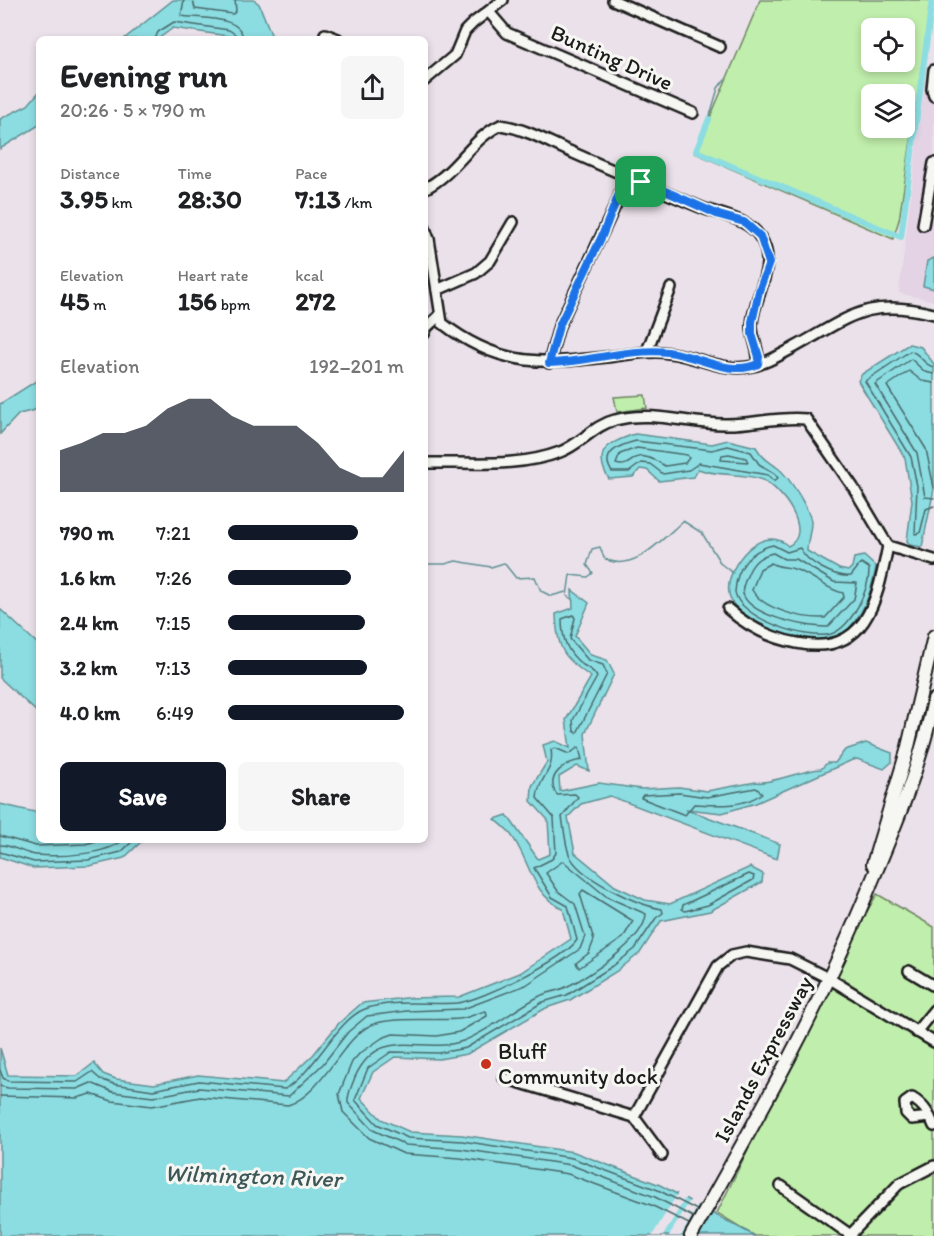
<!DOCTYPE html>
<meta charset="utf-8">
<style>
:root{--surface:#fff;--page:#f6f6f6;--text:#202124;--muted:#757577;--accent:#111827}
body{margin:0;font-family:Itim,sans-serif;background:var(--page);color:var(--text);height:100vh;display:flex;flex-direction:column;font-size:22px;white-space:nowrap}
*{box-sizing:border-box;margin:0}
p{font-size:20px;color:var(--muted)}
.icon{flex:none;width:33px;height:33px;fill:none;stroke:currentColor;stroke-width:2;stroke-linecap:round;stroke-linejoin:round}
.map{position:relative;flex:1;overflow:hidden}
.panel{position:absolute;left:36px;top:36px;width:392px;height:807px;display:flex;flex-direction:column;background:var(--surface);border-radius:9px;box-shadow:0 3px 9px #0003}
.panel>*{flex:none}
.controls{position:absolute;left:861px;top:18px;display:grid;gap:12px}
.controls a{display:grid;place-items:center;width:54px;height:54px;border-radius:9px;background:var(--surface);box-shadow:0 3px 9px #0003;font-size:30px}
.pin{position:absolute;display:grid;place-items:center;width:51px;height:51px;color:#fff;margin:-26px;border-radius:12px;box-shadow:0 3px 9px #0006}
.round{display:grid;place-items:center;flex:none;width:63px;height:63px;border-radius:9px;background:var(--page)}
.head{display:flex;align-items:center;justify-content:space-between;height:102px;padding:0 24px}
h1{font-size:33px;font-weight:700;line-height:45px}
.metrics{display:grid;grid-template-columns:repeat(3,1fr);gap:9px;height:102px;padding:6px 24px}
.metrics div{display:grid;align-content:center}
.metrics b{font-size:26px;font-weight:700}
.metrics small{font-size:16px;font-weight:400}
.metrics p{font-size:16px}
.chart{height:168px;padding:12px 24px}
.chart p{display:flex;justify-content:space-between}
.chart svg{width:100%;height:108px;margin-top:6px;fill:var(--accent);opacity:.7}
.primary-button{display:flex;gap:12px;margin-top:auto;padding:12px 24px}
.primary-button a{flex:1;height:69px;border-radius:9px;background:var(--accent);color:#fff;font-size:24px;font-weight:700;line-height:69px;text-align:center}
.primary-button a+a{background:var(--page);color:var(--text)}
ul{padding:0 24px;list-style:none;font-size:20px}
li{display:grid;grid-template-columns:96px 72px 1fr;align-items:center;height:45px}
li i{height:15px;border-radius:8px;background:var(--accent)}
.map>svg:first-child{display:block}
</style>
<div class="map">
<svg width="934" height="1236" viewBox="0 0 934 1236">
<rect width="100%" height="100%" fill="#ebe1ea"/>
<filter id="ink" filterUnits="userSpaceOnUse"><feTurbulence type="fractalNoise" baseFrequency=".0167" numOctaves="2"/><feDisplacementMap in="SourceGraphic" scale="12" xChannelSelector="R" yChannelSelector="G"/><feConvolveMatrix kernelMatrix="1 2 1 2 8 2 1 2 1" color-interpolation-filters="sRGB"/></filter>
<g filter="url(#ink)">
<path fill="#e4d2e5" d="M 925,80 L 934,84 L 934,301 L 899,293 Z"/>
<g fill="#c0eeac" stroke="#6e8564" stroke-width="1.5" fill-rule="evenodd">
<path d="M 760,0 L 932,0 L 899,220 L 893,239 L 695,153 ZM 872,28 L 904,28 L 904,62 L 872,62 ZM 872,94 L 904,94 L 904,128 L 872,128 Z"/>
<path d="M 645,395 L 647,408 L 617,412 L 614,397 Z"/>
<path d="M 877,894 L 934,927 L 934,1236 L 755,1236 L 717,1213 L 849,942 Z"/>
</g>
<g fill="#8bdde2" stroke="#5f9093" stroke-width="1.5">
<path d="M 173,0 L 254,0 L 259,4 L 273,39 L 233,39 L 228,36 L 173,28 L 158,39 L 124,39 Z"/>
<path d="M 39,92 L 39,125 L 0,149 L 0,119 L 28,105 Z"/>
<path d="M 934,258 L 934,289 L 923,286 L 927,261 Z"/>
<path d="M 909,344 L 921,347 L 934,364 L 934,489 L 922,547 L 910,545 L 907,541 L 912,501 L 905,458 L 858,381 L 862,374 Z"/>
<path d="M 39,379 L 39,405 L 35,410 L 19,414 L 0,434 L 0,404 Z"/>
<path d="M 635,434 L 712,444 L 728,440 L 756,447 C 763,459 769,461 779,469 C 789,477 810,510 811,522 C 811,532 807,541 807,551 L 839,569 L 848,571 L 852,567 L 854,558 L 864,556 L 876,567 C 871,593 864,616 842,635 C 819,653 743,625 731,600 C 718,574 760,520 788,546 C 815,533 781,488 763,480 C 743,472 718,477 698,469 L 694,477 L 659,481 L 647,470 L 640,469 L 633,477 L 609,479 C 591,450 610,442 635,434 Z"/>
<path d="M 572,590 L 589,603 L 575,636 L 591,655 L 607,660 L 614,674 L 585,734 L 589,771 L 577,766 L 559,777 L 560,791 L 599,783 L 641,789 L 679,787 L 707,791 L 756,782 C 768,785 802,770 821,769 L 827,763 L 835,763 L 845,750 L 866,743 L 892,753 L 892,762 L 884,769 L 857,759 L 850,761 L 756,803 L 722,813 L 686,809 L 780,844 L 777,859 L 610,796 L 581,804 L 568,817 L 575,853 L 615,886 L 645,900 L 670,904 L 750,867 L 763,874 L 762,882 L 710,911 L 661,921 L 640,953 L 617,971 L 570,1000 L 546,1008 L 467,1054 L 439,1059 L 395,1057 L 373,1072 L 361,1098 L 381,1119 L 410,1132 L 462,1135 L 574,1152 L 660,1185 L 755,1236 L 0,1236 L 0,1048 L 8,1075 L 77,1076 L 94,1063 L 103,1074 L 116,1079 L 154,1084 L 198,1075 L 283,1083 L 313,1055 L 339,1023 L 362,1003 L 406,998 L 459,997 L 520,973 L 571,939 L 563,909 C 529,893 530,857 509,832 C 505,827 499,823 495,819 L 507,815 L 538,859 L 550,854 L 548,820 L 531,801 L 532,786 L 547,762 L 543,745 L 555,741 L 570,748 L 566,720 L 591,677 C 563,658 557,649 556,614 L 573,608 Z"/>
<path d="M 0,609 L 39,645 L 39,714 L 0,678 Z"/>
<path d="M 0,804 L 39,813 L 39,840 L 143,840 L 124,858 L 89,866 L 33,868 L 0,857 Z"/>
</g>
<g fill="#ebe1ea">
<path d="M 679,1191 L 687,1195 L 663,1236 L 652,1236 Z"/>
<path d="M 692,1197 L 700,1202 L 681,1236 L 669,1236 Z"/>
</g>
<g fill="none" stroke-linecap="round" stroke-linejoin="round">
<g stroke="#48696b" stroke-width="1.5">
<path d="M 184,0 L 181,16 C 199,19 242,15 243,39"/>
<path d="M 193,0 L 195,9 L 233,14 L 236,11 L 235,0"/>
<path d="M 155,39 L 158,32 L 174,22 L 229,30 L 235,34 L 236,39"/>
<path d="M 934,367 C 923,366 921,353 910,351 L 865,381 L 911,457 L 917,486 L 915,534 L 920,533 L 926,509 L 934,506"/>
<path d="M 934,374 L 925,372 L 911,359 L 875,384 L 917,453 L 925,497 L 934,498"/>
<path d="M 934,383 L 922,381 L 909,371 L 887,386 L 926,449 L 934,488"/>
<path d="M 636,441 L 712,450 L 728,446 L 751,452 L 759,464 L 775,474 L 778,478 L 774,481 L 768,475 L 699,463 L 689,470 L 663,474 L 650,464 L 641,463 L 629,472 L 612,472 C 599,453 620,445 636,441 Z"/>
<path d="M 637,448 L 687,455 L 689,458 L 685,463 L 665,466 C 629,443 636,470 616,464 L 620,454 Z"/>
<path d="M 729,454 L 746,458 L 748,462 L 721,460 L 722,455 Z"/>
<path d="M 773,545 L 787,552 L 800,548 C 806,562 835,578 851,576 L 861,563 L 869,568 C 870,588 852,627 831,634 C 808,641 739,618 735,592 C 736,568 750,550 773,545 Z"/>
<path d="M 773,553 L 784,559 L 796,559 L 834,582 L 857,583 L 854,599 L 828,627 C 808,628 750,616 743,594 C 741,588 745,582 747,576 C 752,563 759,556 773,553 Z"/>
<path d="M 771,563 C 779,568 786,566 794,569 C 812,574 825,589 843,593 L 844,597 L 825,618 C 804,619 763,610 752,590 L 760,569 Z"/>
<path d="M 573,615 L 575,618 L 570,639 L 588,660 L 603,665 L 607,674 L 577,733 L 574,731 L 573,720 L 597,677 C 594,671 589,668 583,665 C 567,653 562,639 562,619 Z"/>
<path d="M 756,788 L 762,793 C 744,808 716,805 694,804 L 685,815 L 641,798 L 643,795 L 679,793 L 707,797 Z"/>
<path d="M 0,836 L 36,846 L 85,844 L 101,840"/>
<path d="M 0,845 C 13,845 24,854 36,855 C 58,857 107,855 123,840"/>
<path d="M 0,852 L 34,862 L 88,860 L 121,852 L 134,840"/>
<path d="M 749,874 L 754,876 L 753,880 L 708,905 L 685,911 L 682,909 L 683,905 Z"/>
<path d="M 583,890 L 633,921 L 623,938 L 579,968 L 576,963 L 589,953 L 594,940 L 580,894 Z"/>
<path d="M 0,1070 L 3,1078 L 8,1081 L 77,1082 L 92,1072 L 100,1079 L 114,1084 L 153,1090 L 199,1081 L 285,1089 C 314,1073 337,1019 365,1009 C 391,999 429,1005 457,1003 C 480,1001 565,959 577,940 L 568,906 L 552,897 L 534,868 L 552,859 L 556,853 L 554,818 L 537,798 C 538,777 555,772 551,750 L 555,748 L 569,754 L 579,747 L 582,760 C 565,762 544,776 557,795 L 575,794 L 578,797 L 562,817 C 564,828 565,843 569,854 C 578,878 638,905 662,909 L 663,913 L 656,918 L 635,949 L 613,966 L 567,995 L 543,1002 L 466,1048 L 439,1053 L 391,1052 L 368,1068 L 355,1100 L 377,1124 L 408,1138 L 462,1141 L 572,1158 L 658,1190 L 697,1210"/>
<path d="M 0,1086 L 8,1088 L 77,1089 L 91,1083 L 113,1092 L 153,1097 L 199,1088 L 289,1096 L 323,1064 L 348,1032 L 367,1016 L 407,1011 L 463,1009 L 526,985 L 580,949 L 585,936 L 575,904 L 558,891 L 546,873 L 563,861 L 607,897 L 646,914 C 645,941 586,978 564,988 C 555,992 546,992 538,997 C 513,1010 489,1031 463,1041 C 422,1056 380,1023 355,1077 C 352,1086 347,1094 348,1103 L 373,1130 L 406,1145 L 461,1149 L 571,1165 L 655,1197 L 693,1217"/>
<path d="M 0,1096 L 77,1098 L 91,1094 L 112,1101 L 152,1106 L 200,1097 L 288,1105 C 323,1094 342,1038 371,1025 C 391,1016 436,1021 459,1019 C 469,1018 477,1013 486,1011 L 487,1016 L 459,1032 L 437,1036 L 393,1034 L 382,1038 L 359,1054 L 352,1062 L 339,1094 L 343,1112 L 369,1138 L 404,1154 L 460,1158 L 568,1174 L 651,1205 L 689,1224"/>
</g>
<g stroke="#5f9093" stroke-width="1.5">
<path d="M 709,119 L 718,88 L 725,79"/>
<path d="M 424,564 L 445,564 L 456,561 L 491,567 L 504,563 L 516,578 L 535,577 L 541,591 L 551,596 L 566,592"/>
<path d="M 573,600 L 567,596 L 570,575 L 588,577 L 593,573 L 587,565 L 592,549 L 600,547 L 604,558 C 632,575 662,539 683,521 L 702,533 L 721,564 L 733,573"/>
</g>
<path stroke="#8bdde2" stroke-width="6" d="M 709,119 L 696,151 L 901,237 L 932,0"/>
<defs>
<g id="minor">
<path d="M 613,0 L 720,47"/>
<path d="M 489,12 L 507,33 L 693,113"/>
<path d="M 326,39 L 325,34 L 338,39"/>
<path d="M 934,70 L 932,89 L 934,96"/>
<path d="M 424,81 L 455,55 L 465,31 L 473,23 L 503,0"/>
<path d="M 424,189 C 458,172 471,138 501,125 C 526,129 546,141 569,151 C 612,170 656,189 700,207 C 719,215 748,218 760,237 C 779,265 754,294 752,324 C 751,338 760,350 758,364"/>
<path d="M 923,225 L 934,163"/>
<path d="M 424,226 L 429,239 L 442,323 C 501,369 546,364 615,356 C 633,354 650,350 669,353 C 698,356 723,373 753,366 C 768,363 782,354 795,347 C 850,317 867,297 934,314"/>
<path d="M 437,290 L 476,273 L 490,261 L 513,222"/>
<path d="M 424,334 L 427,327 L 439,316"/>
<path d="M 647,351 L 671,288"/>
<path d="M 549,363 L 559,326 L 617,202 L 627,174"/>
<path d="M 424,463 C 469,462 518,468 560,452 C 580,445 594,425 615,420 C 652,410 687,424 724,424 C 751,425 777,416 806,419 L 853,487 L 888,546 L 934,560"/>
<path d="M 728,609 C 748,627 770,638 797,643 C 867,657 877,600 888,546"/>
<path d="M 909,971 L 934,986"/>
<path d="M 916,1032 L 934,1010"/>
<path d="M 504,1078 L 634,1117 L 662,1155"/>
<path d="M 634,1117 L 718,966 L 732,955 L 746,952 L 790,959 L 830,979 L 934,1042"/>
<path d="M 930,1117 L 912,1119 L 906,1113 L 905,1103 L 912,1098 C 924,1105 929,1114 934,1126"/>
<path d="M 781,1186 L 852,1236"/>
<path d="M 850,1235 L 899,1184 L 934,1166"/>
</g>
<g id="major">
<path d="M 873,864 L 907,751 L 934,636"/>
<path d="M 691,1236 C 754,1124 818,1012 867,893 C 894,828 920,769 934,700"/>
</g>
</defs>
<use href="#minor" stroke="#1c1c1c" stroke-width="14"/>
<use href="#major" stroke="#1c1c1c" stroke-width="16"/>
<use href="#minor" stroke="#f6f6f2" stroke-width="9"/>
<use href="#major" stroke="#f6f6f2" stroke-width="12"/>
</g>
</g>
<g fill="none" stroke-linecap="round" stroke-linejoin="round" filter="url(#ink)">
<defs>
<path id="route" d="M 627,174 L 719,215 L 744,222 L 760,236 L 769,263 L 759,291 L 752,322 L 752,334 L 759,357 L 758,364 C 729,377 697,355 668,352 C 629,348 589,362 549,363 L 559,326 L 602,236 Z"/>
</defs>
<use href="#route" stroke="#fff" stroke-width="12"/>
<use href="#route" stroke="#1a73e8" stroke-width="8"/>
</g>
<circle fill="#c8321e" stroke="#f6f6f2" stroke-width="2" cx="486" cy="1064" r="6"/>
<g text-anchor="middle" stroke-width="6" stroke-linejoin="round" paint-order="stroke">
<g font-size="22" fill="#1c1c1c" stroke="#f6f6f2">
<text transform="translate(612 57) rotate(24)" y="8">Bunting Drive</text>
<text transform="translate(763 1059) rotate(-62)" y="8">Islands Expressway</text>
</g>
<g font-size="22" fill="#1c1c1c" stroke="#f6f6f2" text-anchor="start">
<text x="498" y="1059">Bluff<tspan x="498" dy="25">Community dock</tspan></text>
</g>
<g font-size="24" font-style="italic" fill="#3d5657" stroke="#f6f6f2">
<text transform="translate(253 1176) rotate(2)" y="8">Wilmington River</text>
</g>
</g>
</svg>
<div class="controls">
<a><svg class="icon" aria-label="locate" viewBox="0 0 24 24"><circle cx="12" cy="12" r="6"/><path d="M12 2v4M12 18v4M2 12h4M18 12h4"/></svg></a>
<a><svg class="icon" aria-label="layers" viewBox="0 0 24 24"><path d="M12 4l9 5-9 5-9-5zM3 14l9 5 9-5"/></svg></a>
</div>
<div class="pin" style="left:641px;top:182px;background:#1e9e55"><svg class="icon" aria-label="arrive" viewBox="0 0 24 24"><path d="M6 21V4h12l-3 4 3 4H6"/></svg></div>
<section class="panel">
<div class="head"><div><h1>Evening run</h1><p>20:26 · 5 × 790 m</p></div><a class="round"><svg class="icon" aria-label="share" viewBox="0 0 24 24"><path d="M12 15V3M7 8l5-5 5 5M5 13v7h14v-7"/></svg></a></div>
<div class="metrics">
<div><p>Distance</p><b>3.95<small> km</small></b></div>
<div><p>Time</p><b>28:30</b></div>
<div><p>Pace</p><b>7:13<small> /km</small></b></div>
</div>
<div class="metrics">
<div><p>Elevation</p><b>45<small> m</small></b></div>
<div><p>Heart rate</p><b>156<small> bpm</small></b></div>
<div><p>kcal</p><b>272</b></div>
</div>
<div class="chart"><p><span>Elevation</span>192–201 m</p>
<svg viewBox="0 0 160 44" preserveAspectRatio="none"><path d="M0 44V27L10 24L20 20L30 20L40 17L50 10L60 6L70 6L80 13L90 17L100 17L110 17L120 24L130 34L140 38L150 38L160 27V44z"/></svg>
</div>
<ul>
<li><b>790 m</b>7:21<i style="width:74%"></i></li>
<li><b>1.6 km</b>7:26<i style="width:70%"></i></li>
<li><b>2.4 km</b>7:15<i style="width:78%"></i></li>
<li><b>3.2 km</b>7:13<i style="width:79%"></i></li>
<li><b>4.0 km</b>6:49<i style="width:100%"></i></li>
</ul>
<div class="primary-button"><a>Save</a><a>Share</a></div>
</section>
</div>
